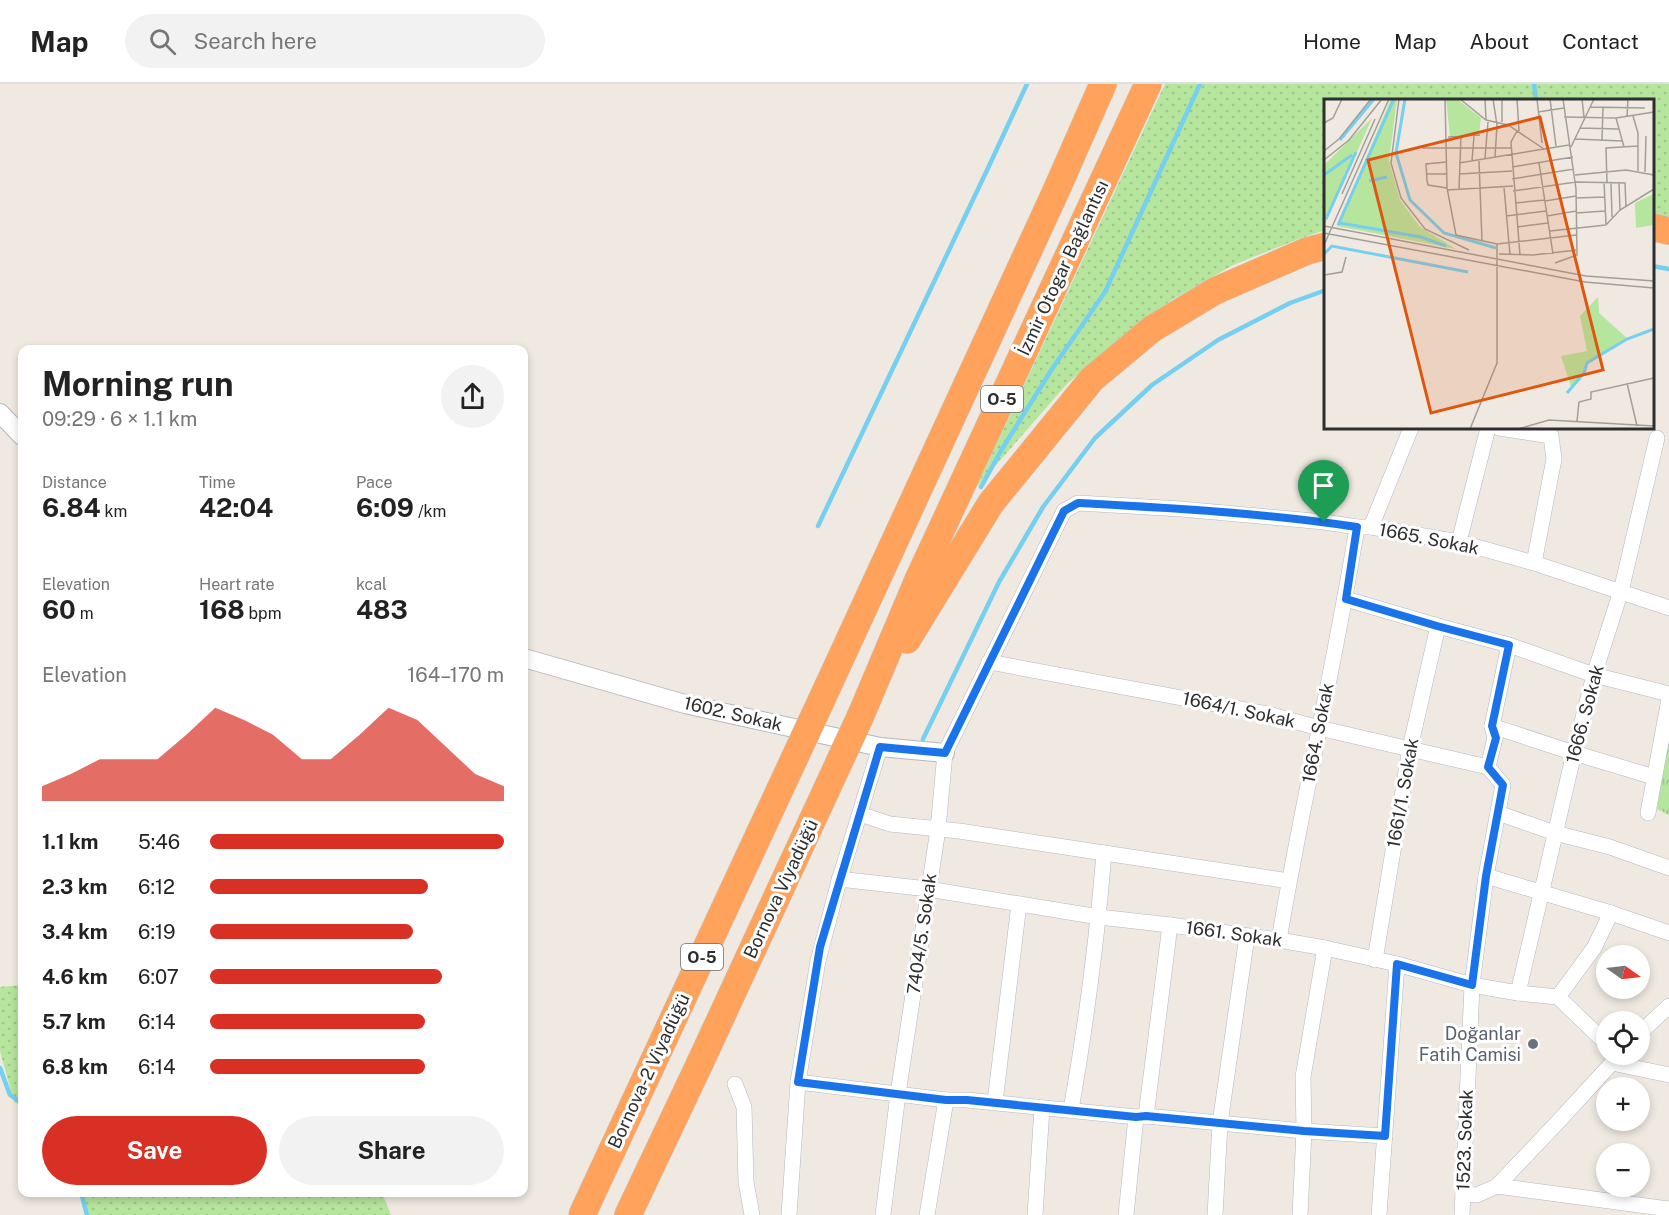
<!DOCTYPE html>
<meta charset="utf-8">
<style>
:root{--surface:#fff;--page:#f2f2f2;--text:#222;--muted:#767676;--line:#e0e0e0;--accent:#d93025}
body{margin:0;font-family:"Public Sans",sans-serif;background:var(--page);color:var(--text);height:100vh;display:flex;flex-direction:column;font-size:22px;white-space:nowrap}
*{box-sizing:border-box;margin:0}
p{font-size:20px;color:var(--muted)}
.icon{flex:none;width:33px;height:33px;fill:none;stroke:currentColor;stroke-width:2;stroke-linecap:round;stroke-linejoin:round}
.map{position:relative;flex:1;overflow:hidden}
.panel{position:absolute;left:18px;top:261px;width:510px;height:852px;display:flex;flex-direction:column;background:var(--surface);border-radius:12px;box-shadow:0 3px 9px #0003}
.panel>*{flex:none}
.needle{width:39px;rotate:104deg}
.controls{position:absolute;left:1596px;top:861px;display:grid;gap:12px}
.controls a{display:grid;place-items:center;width:54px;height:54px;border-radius:50%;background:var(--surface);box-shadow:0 3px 9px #0003;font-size:30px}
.pin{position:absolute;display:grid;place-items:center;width:51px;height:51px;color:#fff;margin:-62px -26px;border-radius:50% 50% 50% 0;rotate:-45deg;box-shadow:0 0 6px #0007}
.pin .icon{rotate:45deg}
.round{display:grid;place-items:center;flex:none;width:63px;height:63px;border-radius:32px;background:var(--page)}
.overview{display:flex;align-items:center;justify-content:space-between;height:102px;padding:0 24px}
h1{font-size:33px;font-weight:700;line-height:45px}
.figures{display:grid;grid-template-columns:repeat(3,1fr);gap:9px;height:102px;padding:6px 24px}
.figures div{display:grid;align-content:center}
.figures b{font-size:26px;font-weight:700}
.figures small{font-size:16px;font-weight:400}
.figures p{font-size:16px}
.chart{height:168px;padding:12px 24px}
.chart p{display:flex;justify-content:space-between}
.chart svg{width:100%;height:108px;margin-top:6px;fill:var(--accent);opacity:.7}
.action{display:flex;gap:12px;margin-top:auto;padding:12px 24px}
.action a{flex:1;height:69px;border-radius:36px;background:var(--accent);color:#fff;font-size:24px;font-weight:700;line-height:69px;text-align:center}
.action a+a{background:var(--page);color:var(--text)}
ul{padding:0 24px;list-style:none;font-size:20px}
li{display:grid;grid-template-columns:96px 72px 1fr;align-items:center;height:45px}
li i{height:15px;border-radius:8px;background:var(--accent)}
header{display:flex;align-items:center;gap:36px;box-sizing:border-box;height:84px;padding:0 30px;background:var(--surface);border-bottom:2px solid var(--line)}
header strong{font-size:28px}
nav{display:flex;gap:33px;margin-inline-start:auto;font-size:21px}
.search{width:420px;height:54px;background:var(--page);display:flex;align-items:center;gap:15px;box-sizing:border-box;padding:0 21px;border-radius:33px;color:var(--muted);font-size:22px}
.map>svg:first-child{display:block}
</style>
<header>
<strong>Map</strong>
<div class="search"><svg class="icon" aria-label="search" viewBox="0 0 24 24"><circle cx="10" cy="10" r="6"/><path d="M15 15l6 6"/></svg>Search here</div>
<nav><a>Home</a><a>Map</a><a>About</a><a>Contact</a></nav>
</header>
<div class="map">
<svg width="1669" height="1131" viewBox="0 0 1669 1131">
<defs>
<pattern id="grass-dots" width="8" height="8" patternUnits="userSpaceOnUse" patternTransform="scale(1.5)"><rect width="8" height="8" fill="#b6e59e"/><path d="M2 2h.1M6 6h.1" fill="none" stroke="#9dc588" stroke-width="1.8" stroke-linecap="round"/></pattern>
<pattern id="park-tufts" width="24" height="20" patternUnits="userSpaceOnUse" patternTransform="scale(1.5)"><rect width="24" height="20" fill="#b6e59e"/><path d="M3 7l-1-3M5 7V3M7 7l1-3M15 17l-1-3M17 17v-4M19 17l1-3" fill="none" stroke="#9dc588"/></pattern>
</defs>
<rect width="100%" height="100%" fill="#efe9e1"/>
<g fill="url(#grass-dots)">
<path d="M 1165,0 L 1669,0 L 1669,136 L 1653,132 L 1652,16 L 1326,16 L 1325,146 L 1296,156 L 1233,181 L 1172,216 L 1111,262 L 1066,301 L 976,404 Z"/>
<path d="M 22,901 L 22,1022 L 14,1018 L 0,967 L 0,903 Z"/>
<path d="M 82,1109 L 382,1109 L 391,1131 L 88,1131 Z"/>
</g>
<path fill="url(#park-tufts)" d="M 1669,649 L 1669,731 L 1657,725 Z"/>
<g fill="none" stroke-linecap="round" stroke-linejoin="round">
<g stroke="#75cff0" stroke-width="4.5">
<path d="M 1534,0 L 1536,16"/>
<path d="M 1652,182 L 1669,185"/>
<path d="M 981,403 L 1002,365 L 1052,285 L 1105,208 L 1200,0"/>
<path d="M 818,442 L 989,82 L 1027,0"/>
<path d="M 923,655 L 999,498 L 1043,423 L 1095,354 L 1152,301 L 1218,256 L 1290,219 L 1326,206"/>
<path d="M 0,984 L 10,1011 L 22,1019"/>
<path d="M 81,1108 L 87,1131"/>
</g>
<defs>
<g id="minor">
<path d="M 1499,344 L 1551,352 L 1554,375 L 1534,479"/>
<path d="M 1371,443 L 1411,344"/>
<path d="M 1459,458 L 1488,344"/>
<path d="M 1346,515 L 1438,542 L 1509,561 L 1594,591 L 1669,610"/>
<path d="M 989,578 L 1268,630 L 1319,644 L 1488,683"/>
<path d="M 1492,642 L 1574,669 L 1654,693"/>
<path d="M 1488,683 L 1495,654 L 1492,642 L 1509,561"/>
<path d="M 1498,729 L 1555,749 L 1610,763 L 1669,784"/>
<path d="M 1648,729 L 1669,615"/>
<path d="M 860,730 L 890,740 L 959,747 L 1289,797"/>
<path d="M 1486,792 L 1611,829 L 1669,849"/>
<path d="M 839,795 L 928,805 L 1099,833 L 1170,841 L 1279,856 L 1325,864 L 1397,880 L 1472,901 L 1518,909 L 1558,913 L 1606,959"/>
<path d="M 1279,856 C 1302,718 1335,581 1357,443"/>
<path d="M 1375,876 L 1410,664 L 1438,542"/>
<path d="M 1518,909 L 1574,669 L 1594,591 L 1621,507 L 1657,354"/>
<path d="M 1558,913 L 1594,864 L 1611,829"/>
<path d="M 1640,949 L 1669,922"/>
<path d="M 1612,979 L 1669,991"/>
<path d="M 798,998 L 946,1016 L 967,1016 L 1136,1033 L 1146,1032 L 1304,1047 L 1385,1052"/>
<path d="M 735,1000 L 744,1023 L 746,1098 L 752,1131"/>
<path d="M 995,1018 L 1019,820"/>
<path d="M 1071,1026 C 1086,941 1097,855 1104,769"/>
<path d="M 1146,1032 L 1170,841"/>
<path d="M 1497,1102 L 1669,1125"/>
<path d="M 1463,1110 L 1477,1111 L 1497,1102 L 1556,1040 L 1612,979 L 1617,970"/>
<path d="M 789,1131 L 798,998 L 818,877 L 839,797 L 880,663"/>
<path d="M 883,1131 L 898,1010 L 938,745 L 945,669 L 1064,427 L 1078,419 L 1181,425 L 1324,438 L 1357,443 L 1371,443 L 1459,458 L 1534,479 L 1669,524"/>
<path d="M 927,1131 L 946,1016"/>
<path d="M 1035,1131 L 1042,1024"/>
<path d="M 1126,1131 L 1136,1033"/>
<path d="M 1215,1131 L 1220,1039 L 1247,852"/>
<path d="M 1300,1131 L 1304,1047 L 1303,993 L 1325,864"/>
<path d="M 1379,1131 L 1397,880"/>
<path d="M 1462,1131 L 1472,901 L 1486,792 L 1503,701 L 1488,683"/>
</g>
<g id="tertiary">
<path d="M 0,329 L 22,352"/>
<path d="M 524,574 L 685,620 L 880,663 L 945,669"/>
</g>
<g id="motorway">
<path d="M 1652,143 L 1669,147"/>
<path d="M 907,556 L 991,419 L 1092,295 L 1152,245 L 1215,207 L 1307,167 L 1326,162"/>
<path d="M 822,615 L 1056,107 L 1103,0"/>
<path d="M 861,631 L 918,496 L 1148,0"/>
<path d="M 628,1131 L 700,979"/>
</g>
</defs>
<use href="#minor" stroke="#b4b7c1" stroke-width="16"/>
<use href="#tertiary" stroke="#b4b7c1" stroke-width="20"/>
<use href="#motorway" stroke="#c9c9c9" stroke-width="28"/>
<use href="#minor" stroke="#fff" stroke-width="15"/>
<use href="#tertiary" stroke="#fff" stroke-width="18"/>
<use href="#motorway" stroke="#ffa35c" stroke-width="27"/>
<defs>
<g id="motorway-bridge">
<path d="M 700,979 L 861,631"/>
<path d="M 582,1131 L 822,615"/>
</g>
</defs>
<use href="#motorway-bridge" stroke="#c9c9c9" stroke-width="28" stroke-linecap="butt"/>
<use href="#motorway-bridge" stroke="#ffa35c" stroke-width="27"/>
</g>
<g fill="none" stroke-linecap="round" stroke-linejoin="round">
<defs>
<path id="route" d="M 1078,419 C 1171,424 1265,429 1357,443 L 1346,515 L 1437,542 L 1509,561 L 1492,642 L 1496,654 L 1488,683 L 1503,701 L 1486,792 L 1472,901 L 1397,880 L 1385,1052 L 1304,1047 L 1146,1032 L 1136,1033 L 967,1016 L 946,1016 L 798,998 L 820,863 L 880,663 L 945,669 L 1064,427 Z"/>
</defs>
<use href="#route" stroke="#fff" stroke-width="12"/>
<use href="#route" stroke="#1a73e8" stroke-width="8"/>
</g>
<circle fill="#6b7280" stroke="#fff" stroke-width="2" cx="1533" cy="960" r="6"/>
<g text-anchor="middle" stroke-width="6" stroke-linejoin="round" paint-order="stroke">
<g fill="#fff" stroke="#6d6d6d" stroke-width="1.5">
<rect x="981" y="302" width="42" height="26" rx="4.5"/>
<rect x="681" y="860" width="42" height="26" rx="4.5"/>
</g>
<g font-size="16" font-weight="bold" fill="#2e2e2e">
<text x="1002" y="321">O-5</text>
<text x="702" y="879">O-5</text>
</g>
<g font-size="18" fill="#2e2e2e" stroke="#fff">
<text transform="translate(1063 184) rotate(-65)" y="6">İzmir Otogar Bağlantısı</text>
<text transform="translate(1429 455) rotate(11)" y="6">1665. Sokak</text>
<text transform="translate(1239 626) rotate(12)" y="6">1664/1. Sokak</text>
<text transform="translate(733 630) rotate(13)" y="6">1602. Sokak</text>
<text transform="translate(1585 630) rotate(-75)" y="6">1666. Sokak</text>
<text transform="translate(1318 649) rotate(-79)" y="6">1664. Sokak</text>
<text transform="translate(1403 709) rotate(-80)" y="6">1661/1. Sokak</text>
<text transform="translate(781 805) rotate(-65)" y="6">Bornova Viyadüğü</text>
<text transform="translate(922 850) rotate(-82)" y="6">7404/5. Sokak</text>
<text transform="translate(1234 850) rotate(8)" y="6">1661. Sokak</text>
<text transform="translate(649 987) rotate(-65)" y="6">Bornova-2 Viyadüğü</text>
<text transform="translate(1465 1056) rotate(-88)" y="6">1523. Sokak</text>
</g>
<g font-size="18" fill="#5b616d" stroke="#fff" text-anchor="end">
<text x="1521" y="956">Doğanlar<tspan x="1521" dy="21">Fatih Camisi</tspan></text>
</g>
</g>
<g transform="translate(1324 15)">
<rect width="330" height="330" fill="#efe9e1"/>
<path d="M 67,0 L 73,0 L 65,62 L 76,101 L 96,128 L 132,150 L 13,127 ZM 48,19 L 1,125 L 0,124 L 0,66 ZM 274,198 L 275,214 L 304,240 L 263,264 L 261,273 L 247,288 L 237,257 L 263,252 L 256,217 Z" fill="#b6e59e"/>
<path d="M 122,0 L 133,0 L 157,19 L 155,35 L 126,37 ZM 330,95 L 330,126 L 312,129 L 311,104 Z" fill="#b6e59e"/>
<path fill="none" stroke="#75cff0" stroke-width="3" d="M 81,0 L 72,54 L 86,101 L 120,134 L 172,149M 16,41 L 50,0M 0,76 L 28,56M 45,82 L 63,78M 2,120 L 32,53M 16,124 L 97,138 L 122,147M 14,126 L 70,0M 0,155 L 8,147 L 144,173M 243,294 L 260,274 L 263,264 L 303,240 L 330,230"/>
<path fill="none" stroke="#a29e99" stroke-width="1.5" d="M 75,0 L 67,64 L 77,99 L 101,130 L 145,151M 121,0 L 123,89 L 132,136 L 173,145 L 252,136M 136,0 L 162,21 L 184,26 L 220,50M 161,0 L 162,21M 169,0 L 173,26 L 171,58M 193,0 L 195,32M 213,0 L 218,44M 226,0 L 232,47M 258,0 L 260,18M 266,8 L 321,9M 214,13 L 240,9M 309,17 L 314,34 L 314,72M 240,18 L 292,19 L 330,13M 303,18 L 304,0M 292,19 L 300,48M 178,23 L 178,0M 0,24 L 9,19 L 18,0M 256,29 L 295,30M 193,32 L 187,43 L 196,156M 124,38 L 156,36M 251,40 L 298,42M 278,41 L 279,9M 247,48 L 270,0M 98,49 L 188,49M 0,52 L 15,40 L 47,0M 161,59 L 164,23M 0,61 L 25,41 L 58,0M 148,62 L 150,37M 155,62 L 158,142M 122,63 L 102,65 L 103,82 L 104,86 L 123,89M 135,64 L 245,46M 215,64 L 229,155M 188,68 L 249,58M 321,73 L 322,37M 103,75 L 122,75M 135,75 L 188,72M 251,76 L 302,71 L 330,76M 188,80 L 250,70M 280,83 L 282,125M 283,84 L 282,49 L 314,47M 287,84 L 288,118M 295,84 L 296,111M 180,88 L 186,156M 135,90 L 137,37M 123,91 L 189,87M 189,92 L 252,83 L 301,84 L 302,108M 18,95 L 51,20M 252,99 L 280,98M 221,102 L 252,97M 191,104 L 221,101M 252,114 L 281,112M 182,117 L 222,112M 223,117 L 252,112M 282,126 L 296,111 L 330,90M 0,127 L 262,177 L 330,182M 193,128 L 224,124M 226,132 L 282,126M 0,134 L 261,183 L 330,189M 0,146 L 65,0M 175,155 L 209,156 L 253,151M 231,164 L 253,156 L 252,90 L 239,0M 0,176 L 18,173 L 22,158M 303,284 L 313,327M 253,322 L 255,303 L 267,300 L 267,293 L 330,279M 146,330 L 173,264 L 173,145M 194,330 L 225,321 L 330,327M 215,330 L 278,330"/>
<path fill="#df570e" fill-opacity="0.15" stroke="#df570e" stroke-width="3" d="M 216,18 L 279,271 L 107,314 L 44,61 Z"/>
<rect width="330" height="330" fill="none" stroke="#2e2e2e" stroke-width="3"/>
</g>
</svg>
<div class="controls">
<a><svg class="needle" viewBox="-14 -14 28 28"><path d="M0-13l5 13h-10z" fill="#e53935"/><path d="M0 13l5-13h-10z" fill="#767676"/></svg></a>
<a><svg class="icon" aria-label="locate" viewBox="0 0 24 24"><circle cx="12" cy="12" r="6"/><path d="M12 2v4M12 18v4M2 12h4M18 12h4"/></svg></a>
<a>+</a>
<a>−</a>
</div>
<div class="pin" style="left:1324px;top:438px;background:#1e9e55"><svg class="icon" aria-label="arrive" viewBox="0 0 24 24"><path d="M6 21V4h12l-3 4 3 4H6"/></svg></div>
<section class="panel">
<div class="overview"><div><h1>Morning run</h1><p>09:29 · 6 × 1.1 km</p></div><a class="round"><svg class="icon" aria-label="share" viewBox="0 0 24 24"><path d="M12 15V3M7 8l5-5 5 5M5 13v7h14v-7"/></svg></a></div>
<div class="figures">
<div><p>Distance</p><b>6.84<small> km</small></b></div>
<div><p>Time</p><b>42:04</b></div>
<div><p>Pace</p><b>6:09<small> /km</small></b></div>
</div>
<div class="figures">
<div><p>Elevation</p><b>60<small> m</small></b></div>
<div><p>Heart rate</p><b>168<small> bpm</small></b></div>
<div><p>kcal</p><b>483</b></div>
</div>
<div class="chart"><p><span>Elevation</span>164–170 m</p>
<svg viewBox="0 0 160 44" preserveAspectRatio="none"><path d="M0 44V38L10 33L20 27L30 27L40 27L50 17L60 6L70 11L80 17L90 27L100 27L110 17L120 6L130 11L140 22L150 33L160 38V44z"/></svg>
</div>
<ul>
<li><b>1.1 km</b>5:46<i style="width:100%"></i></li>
<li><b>2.3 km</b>6:12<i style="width:74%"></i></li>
<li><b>3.4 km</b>6:19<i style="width:69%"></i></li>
<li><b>4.6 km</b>6:07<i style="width:79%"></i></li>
<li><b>5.7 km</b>6:14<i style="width:73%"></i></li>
<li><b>6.8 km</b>6:14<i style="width:73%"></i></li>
</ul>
<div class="action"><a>Save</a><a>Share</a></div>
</section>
</div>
